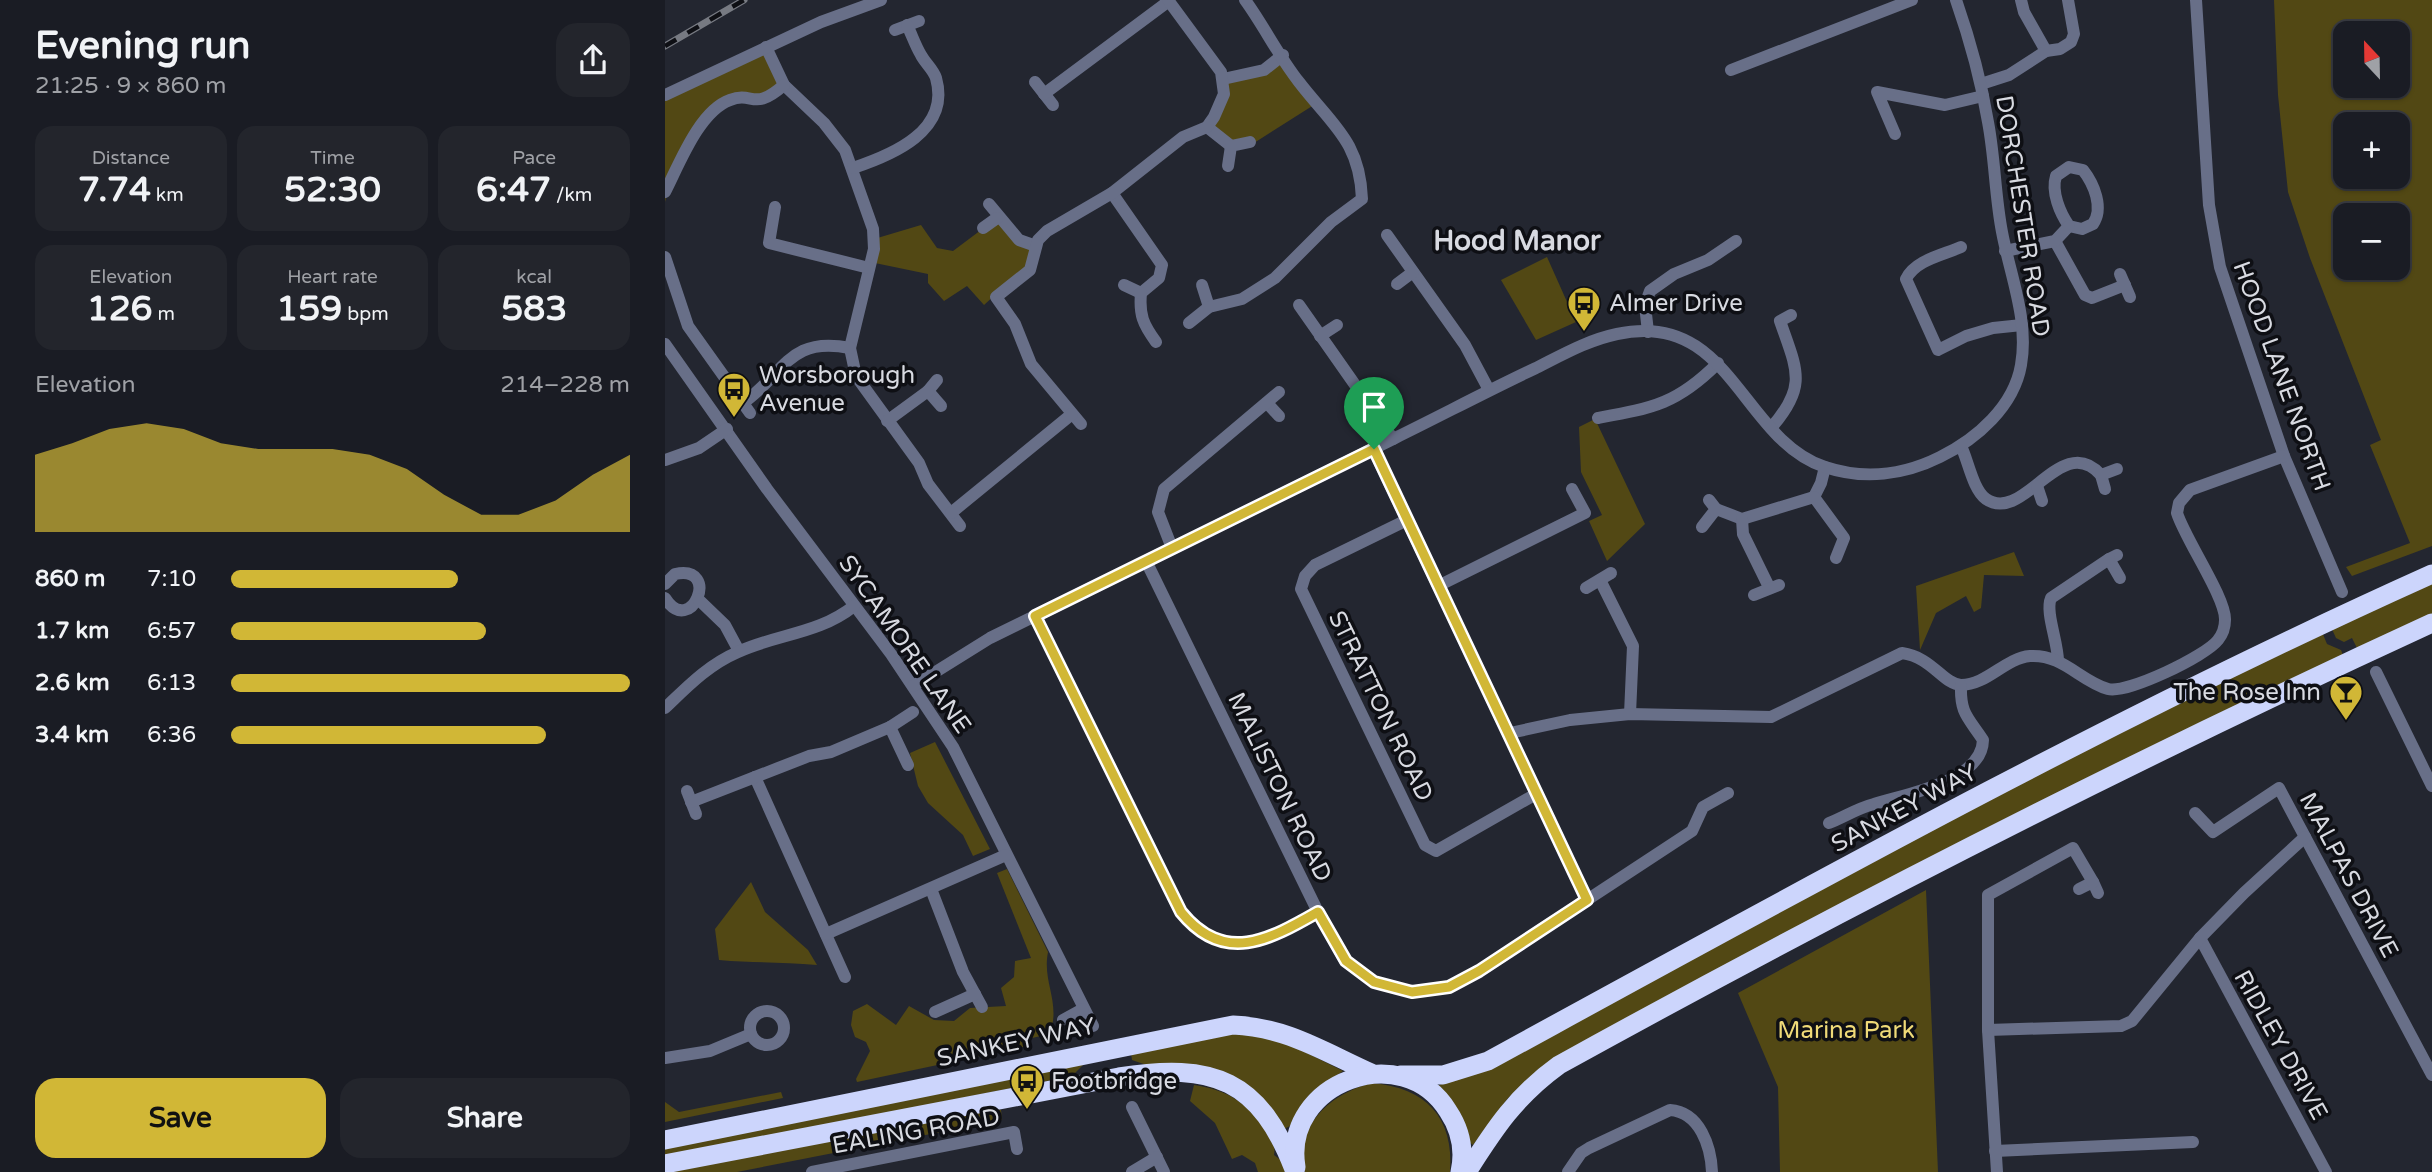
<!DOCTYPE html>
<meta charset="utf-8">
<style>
:root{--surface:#1a1c24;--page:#23252c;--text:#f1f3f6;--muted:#9fa1a6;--line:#383a41;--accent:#d1b736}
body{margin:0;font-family:"Varela Round",sans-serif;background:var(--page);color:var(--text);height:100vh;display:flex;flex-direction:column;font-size:26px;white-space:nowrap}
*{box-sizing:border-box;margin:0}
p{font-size:23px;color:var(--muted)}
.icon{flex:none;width:38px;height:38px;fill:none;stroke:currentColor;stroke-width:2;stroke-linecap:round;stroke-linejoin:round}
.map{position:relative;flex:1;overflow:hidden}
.side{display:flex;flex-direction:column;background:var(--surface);width:665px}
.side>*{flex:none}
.needle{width:46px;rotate:338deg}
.buttons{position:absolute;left:1668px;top:21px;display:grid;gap:14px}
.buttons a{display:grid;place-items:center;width:77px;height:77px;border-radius:14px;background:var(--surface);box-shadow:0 2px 5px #0004,0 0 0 2px var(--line);font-size:35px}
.pin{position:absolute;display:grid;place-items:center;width:60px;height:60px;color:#fff;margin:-72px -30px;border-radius:50% 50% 50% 0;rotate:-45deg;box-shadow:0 0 7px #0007}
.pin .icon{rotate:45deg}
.round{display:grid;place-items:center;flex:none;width:74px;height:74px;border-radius:21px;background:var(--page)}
.headline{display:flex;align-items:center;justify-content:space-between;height:119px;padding:0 35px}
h1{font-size:38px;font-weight:800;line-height:52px}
.stats{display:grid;grid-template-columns:repeat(3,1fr);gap:10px;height:119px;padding:7px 35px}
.stats div{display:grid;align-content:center;border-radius:18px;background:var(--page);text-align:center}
.stats b{font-size:35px;font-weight:800}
.stats small{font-size:19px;font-weight:400}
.stats p{font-size:19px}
.chart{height:196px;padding:14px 35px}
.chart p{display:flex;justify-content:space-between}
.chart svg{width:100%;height:126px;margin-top:7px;fill:var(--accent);opacity:.7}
.action{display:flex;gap:14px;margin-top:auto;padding:14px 35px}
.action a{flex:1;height:80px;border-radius:21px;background:var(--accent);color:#111;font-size:28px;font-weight:800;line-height:80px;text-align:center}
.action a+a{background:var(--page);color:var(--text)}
ul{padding:0 35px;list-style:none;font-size:23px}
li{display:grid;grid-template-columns:112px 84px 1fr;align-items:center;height:52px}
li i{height:18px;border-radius:9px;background:var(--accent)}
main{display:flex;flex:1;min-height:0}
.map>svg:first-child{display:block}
</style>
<main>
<section class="side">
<div class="headline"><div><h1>Evening run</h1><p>21:25 · 9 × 860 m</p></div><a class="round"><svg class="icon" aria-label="share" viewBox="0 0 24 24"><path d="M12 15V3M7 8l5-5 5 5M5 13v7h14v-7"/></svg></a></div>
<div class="stats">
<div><p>Distance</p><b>7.74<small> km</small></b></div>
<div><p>Time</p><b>52:30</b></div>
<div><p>Pace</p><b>6:47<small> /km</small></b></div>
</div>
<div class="stats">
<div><p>Elevation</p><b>126<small> m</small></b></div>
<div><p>Heart rate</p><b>159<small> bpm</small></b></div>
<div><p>kcal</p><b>583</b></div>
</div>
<div class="chart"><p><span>Elevation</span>214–228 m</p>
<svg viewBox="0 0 160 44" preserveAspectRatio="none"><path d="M0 44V17L10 13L20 8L30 6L40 8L50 13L60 15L70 15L80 15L90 17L100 22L110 31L120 38L130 38L140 33L150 24L160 17V44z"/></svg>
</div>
<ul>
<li><b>860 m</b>7:10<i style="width:57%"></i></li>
<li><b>1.7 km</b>6:57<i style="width:64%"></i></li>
<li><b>2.6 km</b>6:13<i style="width:100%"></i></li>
<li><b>3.4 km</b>6:36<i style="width:79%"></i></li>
</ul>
<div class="action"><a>Save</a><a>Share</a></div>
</section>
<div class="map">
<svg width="1767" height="1172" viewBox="0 0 1767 1172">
<rect width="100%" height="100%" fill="#232630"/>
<g fill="#524814" fill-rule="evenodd">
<path d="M 1609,0 L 1767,0 L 1767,546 L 1687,576 L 1681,567 L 1745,543 L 1705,445 L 1716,440 L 1645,258 L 1623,192 L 1613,95 ZM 1680,33 L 1732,33 L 1732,86 L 1680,86 ZM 1680,124 L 1732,124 L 1732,177 L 1680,177 ZM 1680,215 L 1732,215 L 1732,268 L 1680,268 Z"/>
<path d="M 101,47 L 115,76 L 110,93 C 99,94 83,94 73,98 C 38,114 9,166 0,202 L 0,95 Z"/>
<path d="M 618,55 L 652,103 L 589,143 L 566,146 L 542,127 L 558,79 L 583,75 Z"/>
<path d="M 332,218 L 371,246 L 369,259 L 319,305 L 302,286 L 279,301 L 263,283 L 263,274 L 205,262 L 209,239 L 256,225 L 272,248 L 288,251 Z"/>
<path d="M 882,257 L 911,322 L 871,340 L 836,280 Z"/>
<path d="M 930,419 L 980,524 L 942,561 L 924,521 L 937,515 L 916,472 L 914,427 Z"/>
<path d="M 1349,552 L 1359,576 L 1319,575 L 1316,608 L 1309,612 L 1301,596 L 1271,613 L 1255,650 L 1251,586 Z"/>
<path d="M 1767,581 L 1767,614 L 1692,648 L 1687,638 L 1679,642 L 1671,638 L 1666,627 Z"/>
<path d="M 1657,632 L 1662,644 L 1676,650 L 1678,655 L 876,1068 L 843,1098 L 808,1145 L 804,1142 L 790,1105 L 773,1086 L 1275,822 Z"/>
<path d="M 270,742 L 325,849 L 308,856 L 298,835 L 263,803 L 253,786 L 245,753 Z"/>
<path d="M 342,869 L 383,952 C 377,983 396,1001 385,1034 L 367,1038 L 363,1046 L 192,1082 L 191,1079 L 205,1051 L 201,1042 L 190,1037 L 186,1025 L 188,1011 L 202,1004 L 231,1025 L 244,1006 L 269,1020 L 289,1021 L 305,1008 L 341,1006 L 336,988 L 349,977 L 350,961 L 366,958 L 332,873 Z"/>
<path d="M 86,882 L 100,912 L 143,950 L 152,965 C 119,962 88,963 54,960 L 50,929 Z"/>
<path d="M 1261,890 L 1273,1172 L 1115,1172 L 1113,1087 L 1073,993 Z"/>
<path d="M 561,1033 L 610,1037 L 678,1071 L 644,1095 L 625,1126 L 619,1129 L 606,1108 L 467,1060 L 466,1053 Z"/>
<path d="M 420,1063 L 407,1076 L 0,1157 L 0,1147 Z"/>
<path d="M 707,1083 C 761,1088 789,1117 785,1172 L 640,1172 C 628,1125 667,1093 707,1083 Z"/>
<path d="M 529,1085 C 562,1090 582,1102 601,1130 C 606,1139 611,1144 609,1155 L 617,1161 L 620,1172 L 593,1172 L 590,1163 L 577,1155 L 567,1159 L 550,1123 L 525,1101 Z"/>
<path d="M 116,1092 L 118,1098 L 0,1122 L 0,1102 L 14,1112 Z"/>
<path d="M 304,1109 L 336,1110 L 337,1120 L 72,1172 L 0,1172 Z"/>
</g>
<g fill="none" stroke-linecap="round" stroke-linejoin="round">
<g stroke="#686f88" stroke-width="12">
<path d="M 1356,0 L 1359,12 L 1381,51"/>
<path d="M 1531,0 L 1544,205 L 1555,267 L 1619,456 L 1677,592"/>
<path d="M 230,30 L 254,21"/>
<path d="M 101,47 L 119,85 L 159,123 L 180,150 L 208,229 L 209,249 L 185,348 L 191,376 L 254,463 L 263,484 L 295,526"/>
<path d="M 1066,70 L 1247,0"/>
<path d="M 558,79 L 599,70 L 618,55"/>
<path d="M 370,82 L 388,105"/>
<path d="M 1316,84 L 1344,75 L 1381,51 L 1395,49 L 1406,42 L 1409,34 L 1403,0"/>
<path d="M 379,94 L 504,1"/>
<path d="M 0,95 L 156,22 L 216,0"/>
<path d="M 542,127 L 566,146"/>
<path d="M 1230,134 L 1212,92 L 1280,105 L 1318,96"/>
<path d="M 563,166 L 566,146 L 585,142"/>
<path d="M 1404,167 L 1418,170 C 1429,184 1439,208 1428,224 L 1417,229 L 1404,226 C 1395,213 1386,192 1391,176 Z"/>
<path d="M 188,168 C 227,155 286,131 271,78 C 268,69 260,63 256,55 C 250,45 247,35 242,25"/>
<path d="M 0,192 C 14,165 34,111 65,100 C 89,91 88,112 119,85"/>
<path d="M 447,193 L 497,265 L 494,278 L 476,293 C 474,315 478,324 491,342"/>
<path d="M 324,204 L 354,240 L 371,246"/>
<path d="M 110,207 L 104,243 L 204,268"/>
<path d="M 318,228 L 332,218"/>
<path d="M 722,235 L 800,345 L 824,390"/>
<path d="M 1390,241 L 1420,295 L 1427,298 L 1460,285"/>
<path d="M 1296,247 C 1278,255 1250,260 1241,279 L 1273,350 L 1301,336 L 1328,328 L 1357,325"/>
<path d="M 1340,251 L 1390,241 L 1404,226"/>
<path d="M 0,257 L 23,326 L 85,413"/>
<path d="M 1455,274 L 1465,297"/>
<path d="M 732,284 L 748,272"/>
<path d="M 459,285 L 476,293"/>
<path d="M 537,285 L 544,307"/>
<path d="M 634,305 L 728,439"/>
<path d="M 524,323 L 544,307 L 577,299 L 610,278 L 666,222 L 697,199 C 695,141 667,125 634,82 C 614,57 599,26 580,0"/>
<path d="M 983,332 L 980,305 L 985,291 L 1009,274 L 1043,260 L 1071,241"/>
<path d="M 655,336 L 672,325"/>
<path d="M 0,344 L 102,489 L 226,654 L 288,747 L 428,1026"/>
<path d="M 263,391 L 276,406"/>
<path d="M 78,403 C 121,372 124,336 185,348"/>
<path d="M 602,403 L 614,416"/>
<path d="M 933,418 C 988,408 1012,404 1053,363"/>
<path d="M 222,421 L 263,391 L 272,380"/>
<path d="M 416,424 L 366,364 L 350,324 L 331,297 L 365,270 L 373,240 L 382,231 L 447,193 L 518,137 L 542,127 L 549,117 L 559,94 L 556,72 L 503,0"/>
<path d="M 1106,428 C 1143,386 1132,370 1115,321 L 1126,315"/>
<path d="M 1296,446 C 1303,460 1308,490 1321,499 C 1359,525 1396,430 1436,475"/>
<path d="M 708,449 L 922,900"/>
<path d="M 0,460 L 34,448 L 62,429"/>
<path d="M 1372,486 L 1377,501"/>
<path d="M 1440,489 L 1436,475 L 1452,469"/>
<path d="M 1149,497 L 1156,483 L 1160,467"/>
<path d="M 1051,509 L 1077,519 L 1149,497 L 1179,538 L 1171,558"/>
<path d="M 286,513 L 407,414"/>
<path d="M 1077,519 L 1078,534 L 1104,587"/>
<path d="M 742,520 L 650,565 L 640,576 L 636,589 L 760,845 L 771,851 L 871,794"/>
<path d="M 1037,527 L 1051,509 L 1044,500"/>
<path d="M 507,548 L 493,512 L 499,489 L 614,392"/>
<path d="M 1452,555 L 1444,559 L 1455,578"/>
<path d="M 481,561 L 653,912 L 680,961 L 709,982 L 747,992 L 784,987 L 814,971 L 1027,831 L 1038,807 L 1063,793"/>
<path d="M 935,580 L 968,646 L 965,714"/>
<path d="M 0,584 L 10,574 C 57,564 26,639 0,598"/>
<path d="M 775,585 L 920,513 L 907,489"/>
<path d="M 921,588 L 946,573"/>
<path d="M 1089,595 L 1114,585"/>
<path d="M 33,599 L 60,625 L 74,651"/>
<path d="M 370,616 L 516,912 C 559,965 604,940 653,912"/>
<path d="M 1393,661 C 1393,642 1380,612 1386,598 L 1444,559"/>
<path d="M 1711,672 L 1767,786"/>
<path d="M 248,686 L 325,638 C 460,571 595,506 730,438 C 777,415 824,390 871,368 C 897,355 923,340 952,334 C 1066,309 1076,439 1160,467 C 1199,480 1239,475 1275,457 C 1312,439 1349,406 1356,365 C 1364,320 1345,275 1337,232 C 1330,196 1330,159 1323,122 C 1316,80 1305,40 1291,0"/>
<path d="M 0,708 C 23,686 43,665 73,652 C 112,634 154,634 189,606"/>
<path d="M 225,727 L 243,765"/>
<path d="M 845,733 L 905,720 L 965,714 L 1106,717 L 1237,653 C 1267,657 1278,684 1296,685 C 1322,685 1340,658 1365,656 C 1398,654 1415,681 1443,689 C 1462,694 1541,656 1553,640 C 1557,635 1560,627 1560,620 C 1561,598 1520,539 1512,513 L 1514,503 L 1525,490 L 1619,456"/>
<path d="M 90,777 L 180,977"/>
<path d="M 22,791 L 31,814"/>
<path d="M 26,802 L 144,756 L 166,752 L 225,727 L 248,712"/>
<path d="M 1530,813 L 1548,832 L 1614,788 L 1767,1075"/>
<path d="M 1164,823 C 1179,817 1193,808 1209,804 C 1240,794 1317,782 1318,740 C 1303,717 1295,714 1296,685"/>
<path d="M 266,889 L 298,972 L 317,1007"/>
<path d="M 1414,889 L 1428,882 L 1433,893"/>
<path d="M 161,934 L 341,855"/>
<path d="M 1535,938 L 1661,1172"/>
<circle cx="102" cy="1028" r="17"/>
<path d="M 270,1012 L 310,994"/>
<path d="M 398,1020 L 418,1009"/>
<path d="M 1323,1030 L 1456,1026 L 1467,1021 L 1535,938 L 1579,893 L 1640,837"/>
<path d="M 0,1058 L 45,1051 L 86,1034"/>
<path d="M 467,1107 L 499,1172"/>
<path d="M 1330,1151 L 1528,1142"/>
<path d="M 147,1172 L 349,1132 L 352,1149"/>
<path d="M 467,1172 L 492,1157"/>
<path d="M 903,1172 L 916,1153 L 924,1148 L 1005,1110 C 1035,1112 1046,1147 1047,1172"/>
<path d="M 1332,1172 L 1323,1030 L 1323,895 L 1408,848 L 1428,882"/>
</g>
<g stroke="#ccd5fc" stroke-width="19">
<path d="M 735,1075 L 778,1075 L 823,1061 C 1134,891 1444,719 1767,574"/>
<path d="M 0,1140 L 568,1025 C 621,1027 659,1052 706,1073"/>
<path d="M 0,1164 L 454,1077 C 548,1062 595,1079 630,1172"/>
<path d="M 631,1167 C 617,1082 738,1038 783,1111 C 795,1129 800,1150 795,1172"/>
<path d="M 802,1172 C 830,1128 851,1096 894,1065 C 1180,907 1471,759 1767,623"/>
</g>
<defs>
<path id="rail" d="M 0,46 L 79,0"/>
</defs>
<use href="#rail" stroke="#777a82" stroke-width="7"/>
<use href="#rail" stroke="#0e0f14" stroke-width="4.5" stroke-dasharray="13" stroke-linecap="butt"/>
</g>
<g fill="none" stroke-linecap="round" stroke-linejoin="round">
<defs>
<path id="route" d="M 709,449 L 922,900 L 814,971 L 784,987 L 747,992 L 709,982 L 681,961 L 653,912 C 604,940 559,965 516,912 L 370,616 Z"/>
</defs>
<use href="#route" stroke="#fff" stroke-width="14"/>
<use href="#route" stroke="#d1b736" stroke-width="9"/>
</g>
<defs>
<symbol id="bus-pin" viewBox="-11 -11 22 30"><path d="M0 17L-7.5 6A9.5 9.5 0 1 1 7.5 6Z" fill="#d1b736" stroke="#0e0f14"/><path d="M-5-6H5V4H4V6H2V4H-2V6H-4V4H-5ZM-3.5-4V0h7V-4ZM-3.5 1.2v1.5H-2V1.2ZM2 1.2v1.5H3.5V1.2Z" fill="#111"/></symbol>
<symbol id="bar-pin" viewBox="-11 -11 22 30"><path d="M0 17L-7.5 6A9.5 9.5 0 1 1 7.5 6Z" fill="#d1b736" stroke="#0e0f14"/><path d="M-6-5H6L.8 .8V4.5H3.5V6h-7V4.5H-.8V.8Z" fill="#111"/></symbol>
</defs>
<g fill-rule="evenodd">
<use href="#bus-pin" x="900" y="284" width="38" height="52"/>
<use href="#bus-pin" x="50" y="370" width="38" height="52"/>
<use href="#bar-pin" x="1662" y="673" width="38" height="52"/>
<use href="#bus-pin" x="343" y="1062" width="38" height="52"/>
</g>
<g text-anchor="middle" stroke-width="7" stroke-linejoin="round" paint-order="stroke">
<g font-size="24" fill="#d8dae1" stroke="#0e0f14">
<text transform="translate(1358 216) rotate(81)" y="8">DORCHESTER ROAD</text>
<text transform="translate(1617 376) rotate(70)" y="8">HOOD LANE NORTH</text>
<text transform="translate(240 644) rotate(55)" y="8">SYCAMORE LANE</text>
<text transform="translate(716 706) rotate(64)" y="8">STRATTON ROAD</text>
<text transform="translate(615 787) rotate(64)" y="8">MALISTON ROAD</text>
<text transform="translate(1239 808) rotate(-28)" y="8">SANKEY WAY</text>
<text transform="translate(1684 875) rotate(62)" y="8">MALPAS DRIVE</text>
<text transform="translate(351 1042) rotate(-12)" y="8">SANKEY WAY</text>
<text transform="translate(1616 1045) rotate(61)" y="8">RIDLEY DRIVE</text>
<text transform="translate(251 1131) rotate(-10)" y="8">EALING ROAD</text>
</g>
<g font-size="24" fill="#d8dae1" stroke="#0e0f14" text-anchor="start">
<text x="944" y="311">Almer Drive</text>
<text x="94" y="383">Worsborough<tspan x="94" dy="28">Avenue</tspan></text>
<text x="1656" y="700" text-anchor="end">The Rose Inn</text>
<text x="386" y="1089">Footbridge</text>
</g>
<g font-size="24" fill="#efda78" stroke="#0e0f14">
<text x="1181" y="1038">Marina Park</text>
</g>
<g font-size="28" font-weight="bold" fill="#d8dae1" stroke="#0e0f14">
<text x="852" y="250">Hood Manor</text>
</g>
</g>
</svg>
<div class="buttons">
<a><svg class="needle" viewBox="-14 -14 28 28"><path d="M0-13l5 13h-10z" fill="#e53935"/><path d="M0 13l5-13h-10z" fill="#9fa1a6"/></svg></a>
<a>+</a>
<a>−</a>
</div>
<div class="pin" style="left:709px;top:449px;background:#1e9e55"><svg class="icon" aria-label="arrive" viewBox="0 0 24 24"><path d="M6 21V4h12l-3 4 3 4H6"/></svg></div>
</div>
</main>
